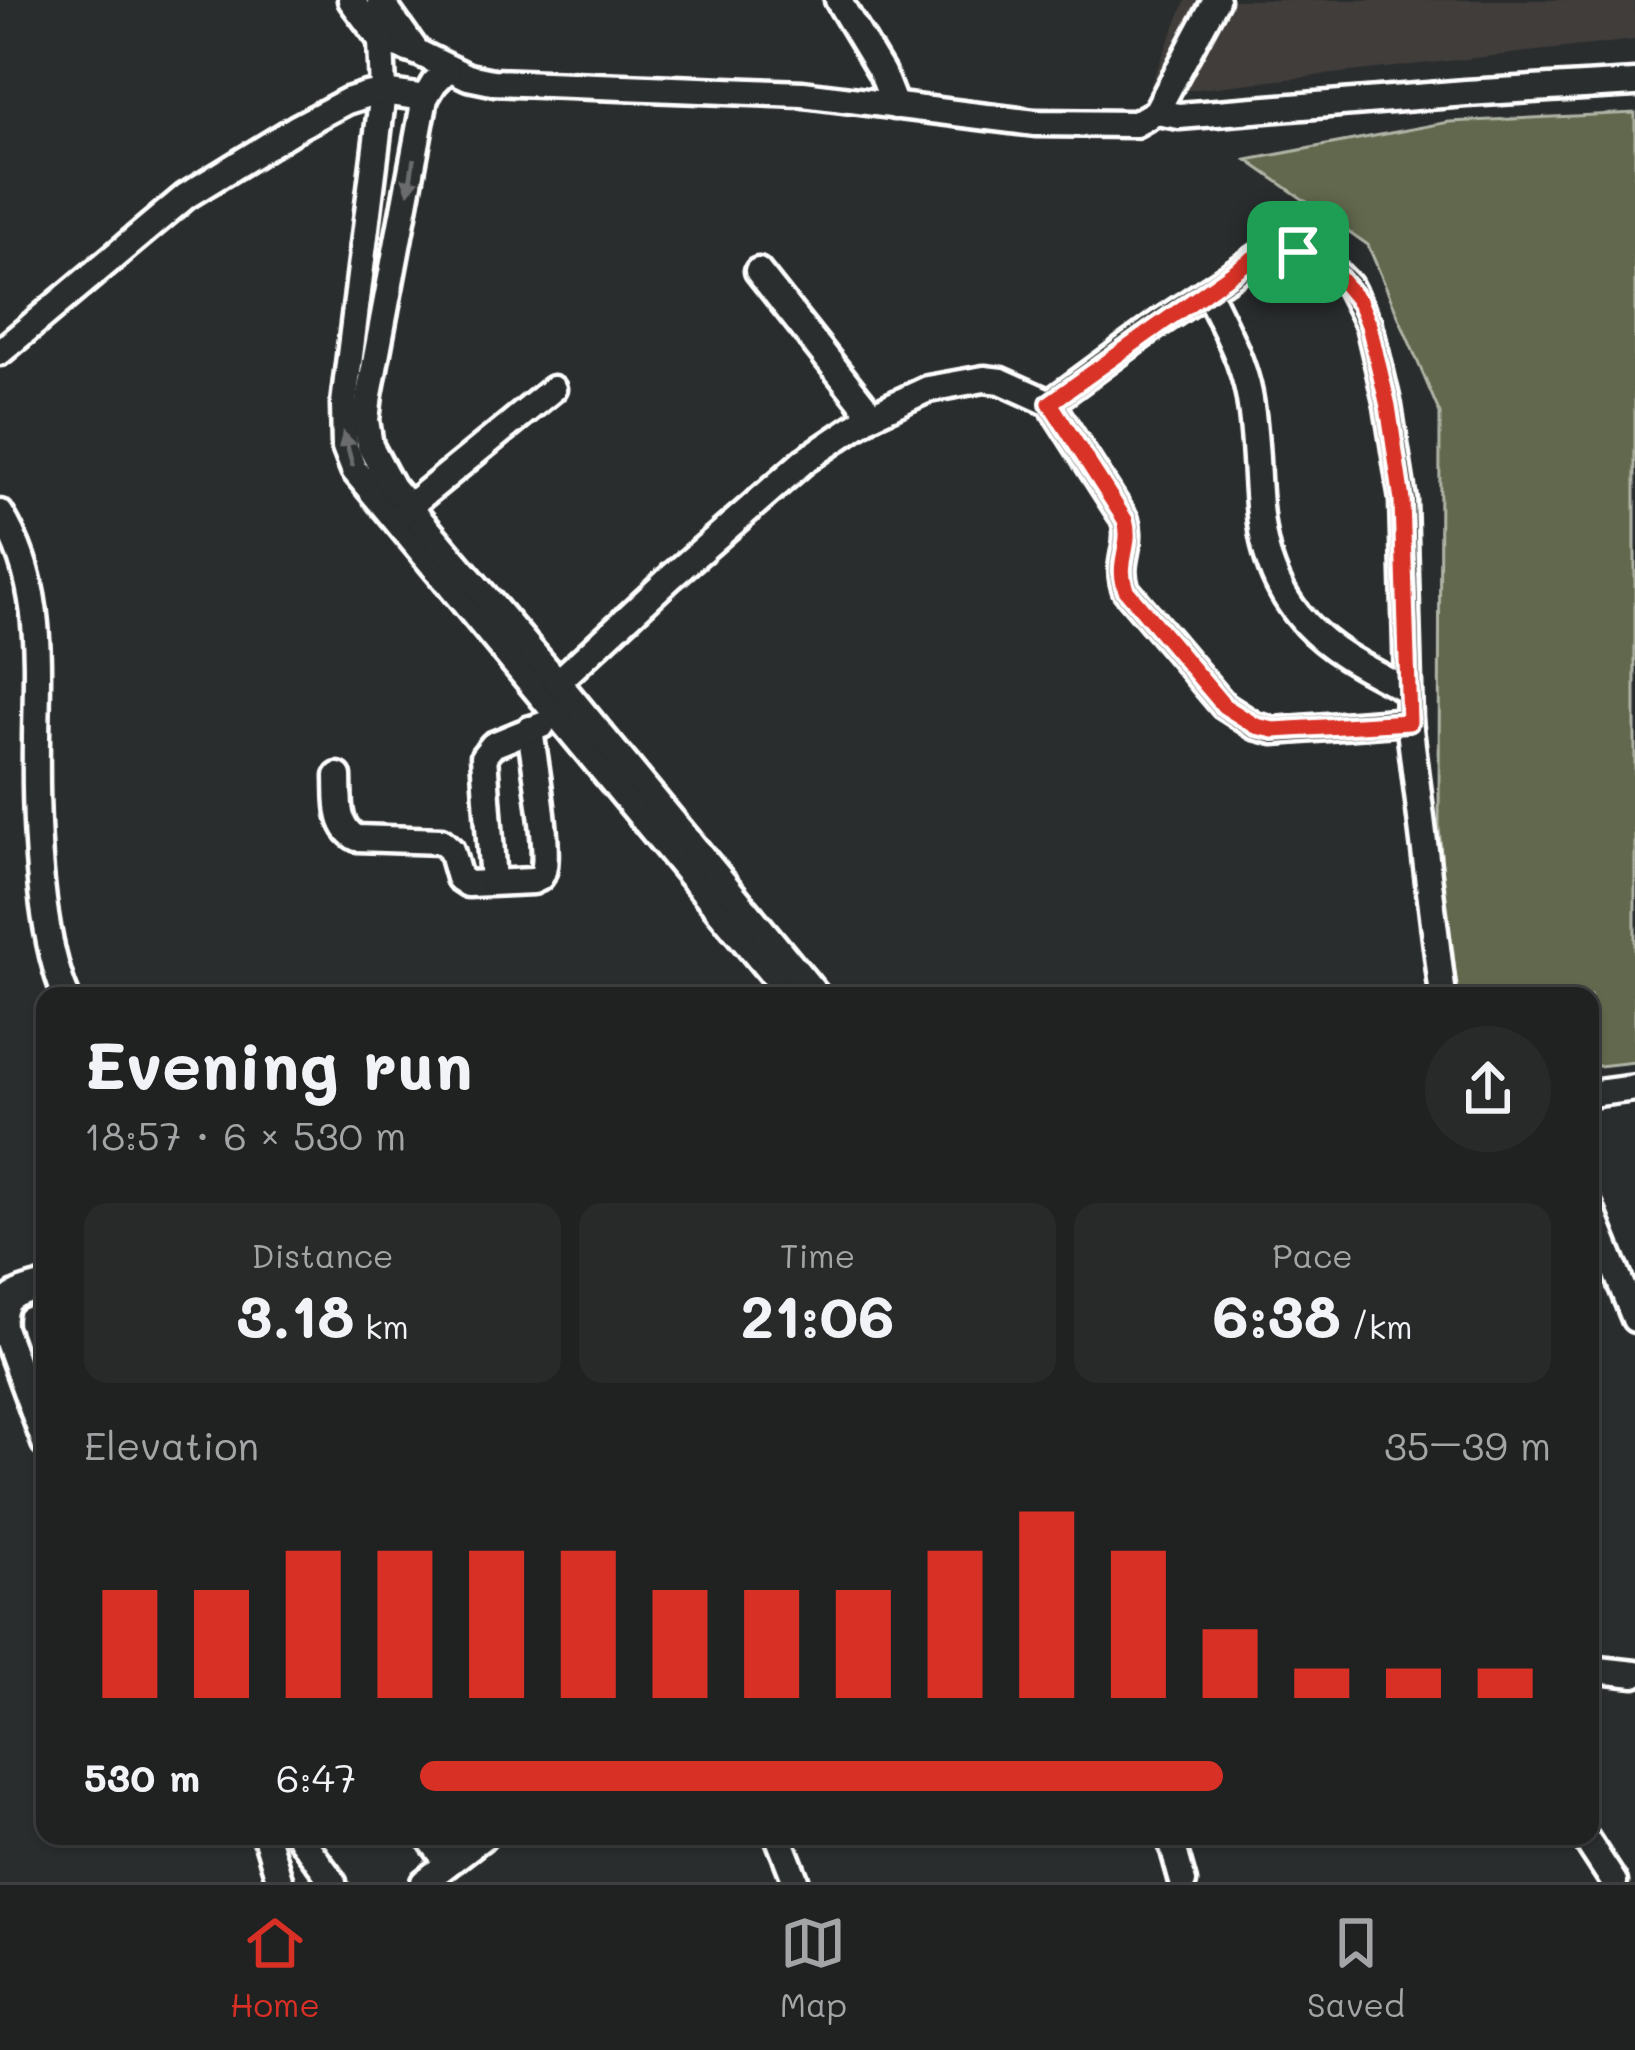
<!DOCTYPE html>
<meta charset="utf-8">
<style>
:root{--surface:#202222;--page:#282a2a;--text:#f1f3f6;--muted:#a2a4a5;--line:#3d3f40;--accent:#d93025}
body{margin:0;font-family:Mali,sans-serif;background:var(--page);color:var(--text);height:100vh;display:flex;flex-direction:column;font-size:45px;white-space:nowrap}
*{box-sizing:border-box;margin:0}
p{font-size:39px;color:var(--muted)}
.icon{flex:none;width:66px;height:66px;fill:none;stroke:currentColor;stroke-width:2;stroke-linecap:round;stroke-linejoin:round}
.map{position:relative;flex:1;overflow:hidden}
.drawer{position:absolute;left:36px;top:987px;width:1563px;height:858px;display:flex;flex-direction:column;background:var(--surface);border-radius:24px;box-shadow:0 3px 9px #0004,0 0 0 3px var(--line)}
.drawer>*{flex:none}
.pin{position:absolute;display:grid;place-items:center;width:102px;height:102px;color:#fff;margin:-51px;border-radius:24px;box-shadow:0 6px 18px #0006}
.round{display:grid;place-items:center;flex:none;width:126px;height:126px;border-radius:63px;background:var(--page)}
.overview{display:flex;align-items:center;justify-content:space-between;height:204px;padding:0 48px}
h1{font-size:66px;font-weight:700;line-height:90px}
.figures{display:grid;grid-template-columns:repeat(3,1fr);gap:18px;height:204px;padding:12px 48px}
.figures div{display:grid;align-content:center;border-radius:24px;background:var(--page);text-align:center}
.figures b{font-size:60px;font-weight:700}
.figures small{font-size:33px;font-weight:400}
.figures p{font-size:33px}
.chart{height:336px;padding:24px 48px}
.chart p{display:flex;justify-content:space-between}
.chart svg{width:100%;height:216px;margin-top:12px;stroke:var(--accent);stroke-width:6}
ul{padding:0 48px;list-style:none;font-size:39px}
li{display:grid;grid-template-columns:192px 144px 1fr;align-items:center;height:90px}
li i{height:30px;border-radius:15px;background:var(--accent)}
.dock{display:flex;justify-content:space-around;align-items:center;height:168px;border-top:3px solid var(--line);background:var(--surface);font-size:33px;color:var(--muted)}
.dock a{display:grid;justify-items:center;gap:6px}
.dock .active{color:var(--accent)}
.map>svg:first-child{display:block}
</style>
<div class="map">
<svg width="1635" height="1882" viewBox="0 0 1635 1882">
<rect width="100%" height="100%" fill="#2a2d2e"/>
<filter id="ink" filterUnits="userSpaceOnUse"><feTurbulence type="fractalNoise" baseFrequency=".00833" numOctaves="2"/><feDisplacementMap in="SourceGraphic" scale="24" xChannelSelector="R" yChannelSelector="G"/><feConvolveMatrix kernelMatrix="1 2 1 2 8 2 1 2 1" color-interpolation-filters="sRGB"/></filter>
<g filter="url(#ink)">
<path fill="#3f3d3a" d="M 1186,0 L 1635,0 L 1635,40 L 1146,95 Z"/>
<path fill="#62684e" stroke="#b0b4a6" stroke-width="3" d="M 1635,113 L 1635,1062 L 1590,1067 L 1590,996 L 1452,996 L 1439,827 L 1440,414 L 1368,245 L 1247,160 L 1449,122 Z"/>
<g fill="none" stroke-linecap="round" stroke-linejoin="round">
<defs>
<g id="minor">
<path d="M 351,0 L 381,40 L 417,52 L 468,77 L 492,82 L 803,94 L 1035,123 L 1135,124 L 1156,112 L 1216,0"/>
<path d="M 380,0 L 417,52"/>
<path d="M 838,0 L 882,73 L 895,106"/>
<path d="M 381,40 L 383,92 L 344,404 L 345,447 L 354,470 L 790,996"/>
<path d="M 448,69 L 434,83 L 425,98 L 369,395 L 366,420 L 370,446 L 392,487 L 558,682 L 817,996"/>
<path d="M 1156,112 L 1179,116 L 1466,93 L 1635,83"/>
<path d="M 758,271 L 872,415"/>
<path d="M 1207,291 C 1223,324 1242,358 1249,394 C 1265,477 1243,556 1306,624 C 1334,654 1372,671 1407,690"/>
<path d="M 0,352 L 186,196 L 298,127 L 347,101 L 366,95 L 383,92 L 425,98"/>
<path d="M 1050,403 L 1159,323 L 1267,251 L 1281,247 L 1298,252 L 1337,274 L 1349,286 L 1369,325 L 1388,406 L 1403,500 L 1409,721 L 1443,996"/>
<path d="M 0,513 C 44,583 37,660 36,739 C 35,813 37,928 66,996"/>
<path d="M 396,517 L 553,389"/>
<path d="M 558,682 L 671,577 L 804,461 L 872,415 L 928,389 L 984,379 L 1001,381 L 1050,403 L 1125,520 C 1133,546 1115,562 1126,590 L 1224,706 L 1255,726 L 1274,731 L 1409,721"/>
<path d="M 338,776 C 339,799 335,827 357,838 L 441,841 L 451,850 L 459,878 L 468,884 L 533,881 C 536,879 539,879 541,876 C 553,862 533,753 530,729"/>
<path d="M 493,882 L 484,756 L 493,745 L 542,725"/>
<path d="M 1590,1094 L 1635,1088"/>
<path d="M 1590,1207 L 1635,1319"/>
<path d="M 45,1285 C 18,1293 0,1294 3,1328 L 45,1443"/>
<path d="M 1590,1669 L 1635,1674"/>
<path d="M 266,1836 L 280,1882"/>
<path d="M 428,1836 L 448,1863"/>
<path d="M 778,1836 L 796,1882"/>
<path d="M 1170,1836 L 1183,1882"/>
<path d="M 1584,1836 L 1614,1882"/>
<path d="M 301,1839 L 333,1882"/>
<path d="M 424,1882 L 484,1836"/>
</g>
</defs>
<use href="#minor" stroke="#fff" stroke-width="33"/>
<use href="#minor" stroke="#2a2d2e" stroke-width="24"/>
</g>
<defs><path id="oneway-solid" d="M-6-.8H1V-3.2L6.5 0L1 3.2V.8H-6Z" transform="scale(3)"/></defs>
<g fill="#6a6c6d">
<use href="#oneway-solid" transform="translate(411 176) rotate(99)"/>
<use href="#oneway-solid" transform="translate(348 449) rotate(-105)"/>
</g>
</g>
<g fill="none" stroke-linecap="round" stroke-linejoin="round" filter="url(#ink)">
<defs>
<path id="route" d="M 1281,247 L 1298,252 L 1336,274 L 1360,303 L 1369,325 L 1388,406 L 1402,500 L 1409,722 L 1274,730 L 1256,726 L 1224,706 L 1126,590 C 1115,562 1133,546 1125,520 L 1050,403 L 1259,254 Z"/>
</defs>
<use href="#route" stroke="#fff" stroke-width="24"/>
<use href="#route" stroke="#d93025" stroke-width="15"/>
</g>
</svg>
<div class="pin" style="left:1298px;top:252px;background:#1e9e55"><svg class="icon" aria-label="arrive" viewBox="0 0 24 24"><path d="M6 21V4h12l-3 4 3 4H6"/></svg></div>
<section class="drawer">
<div class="overview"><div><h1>Evening run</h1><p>18:57 · 6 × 530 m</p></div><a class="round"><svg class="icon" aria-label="share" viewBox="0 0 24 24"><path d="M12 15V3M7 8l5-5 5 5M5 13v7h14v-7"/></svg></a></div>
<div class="figures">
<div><p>Distance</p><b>3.18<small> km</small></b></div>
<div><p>Time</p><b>21:06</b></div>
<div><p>Pace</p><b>6:38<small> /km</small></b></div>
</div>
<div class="chart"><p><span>Elevation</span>35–39 m</p>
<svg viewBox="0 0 160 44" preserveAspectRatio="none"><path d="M5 44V22M15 44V22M25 44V14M35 44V14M45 44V14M55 44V14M65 44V22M75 44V22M85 44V22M95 44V14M105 44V6M115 44V14M125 44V30M135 44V38M145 44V38M155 44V38"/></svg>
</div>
<ul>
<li><b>530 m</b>6:47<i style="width:71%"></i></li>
</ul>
</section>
</div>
<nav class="dock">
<a class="active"><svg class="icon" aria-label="home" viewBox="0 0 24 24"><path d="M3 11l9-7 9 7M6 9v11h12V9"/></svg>Home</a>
<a><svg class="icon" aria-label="map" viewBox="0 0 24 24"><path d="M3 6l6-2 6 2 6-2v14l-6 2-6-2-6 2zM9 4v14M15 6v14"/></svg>Map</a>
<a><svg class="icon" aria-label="saved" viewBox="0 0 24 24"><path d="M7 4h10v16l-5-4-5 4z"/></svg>Saved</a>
</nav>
